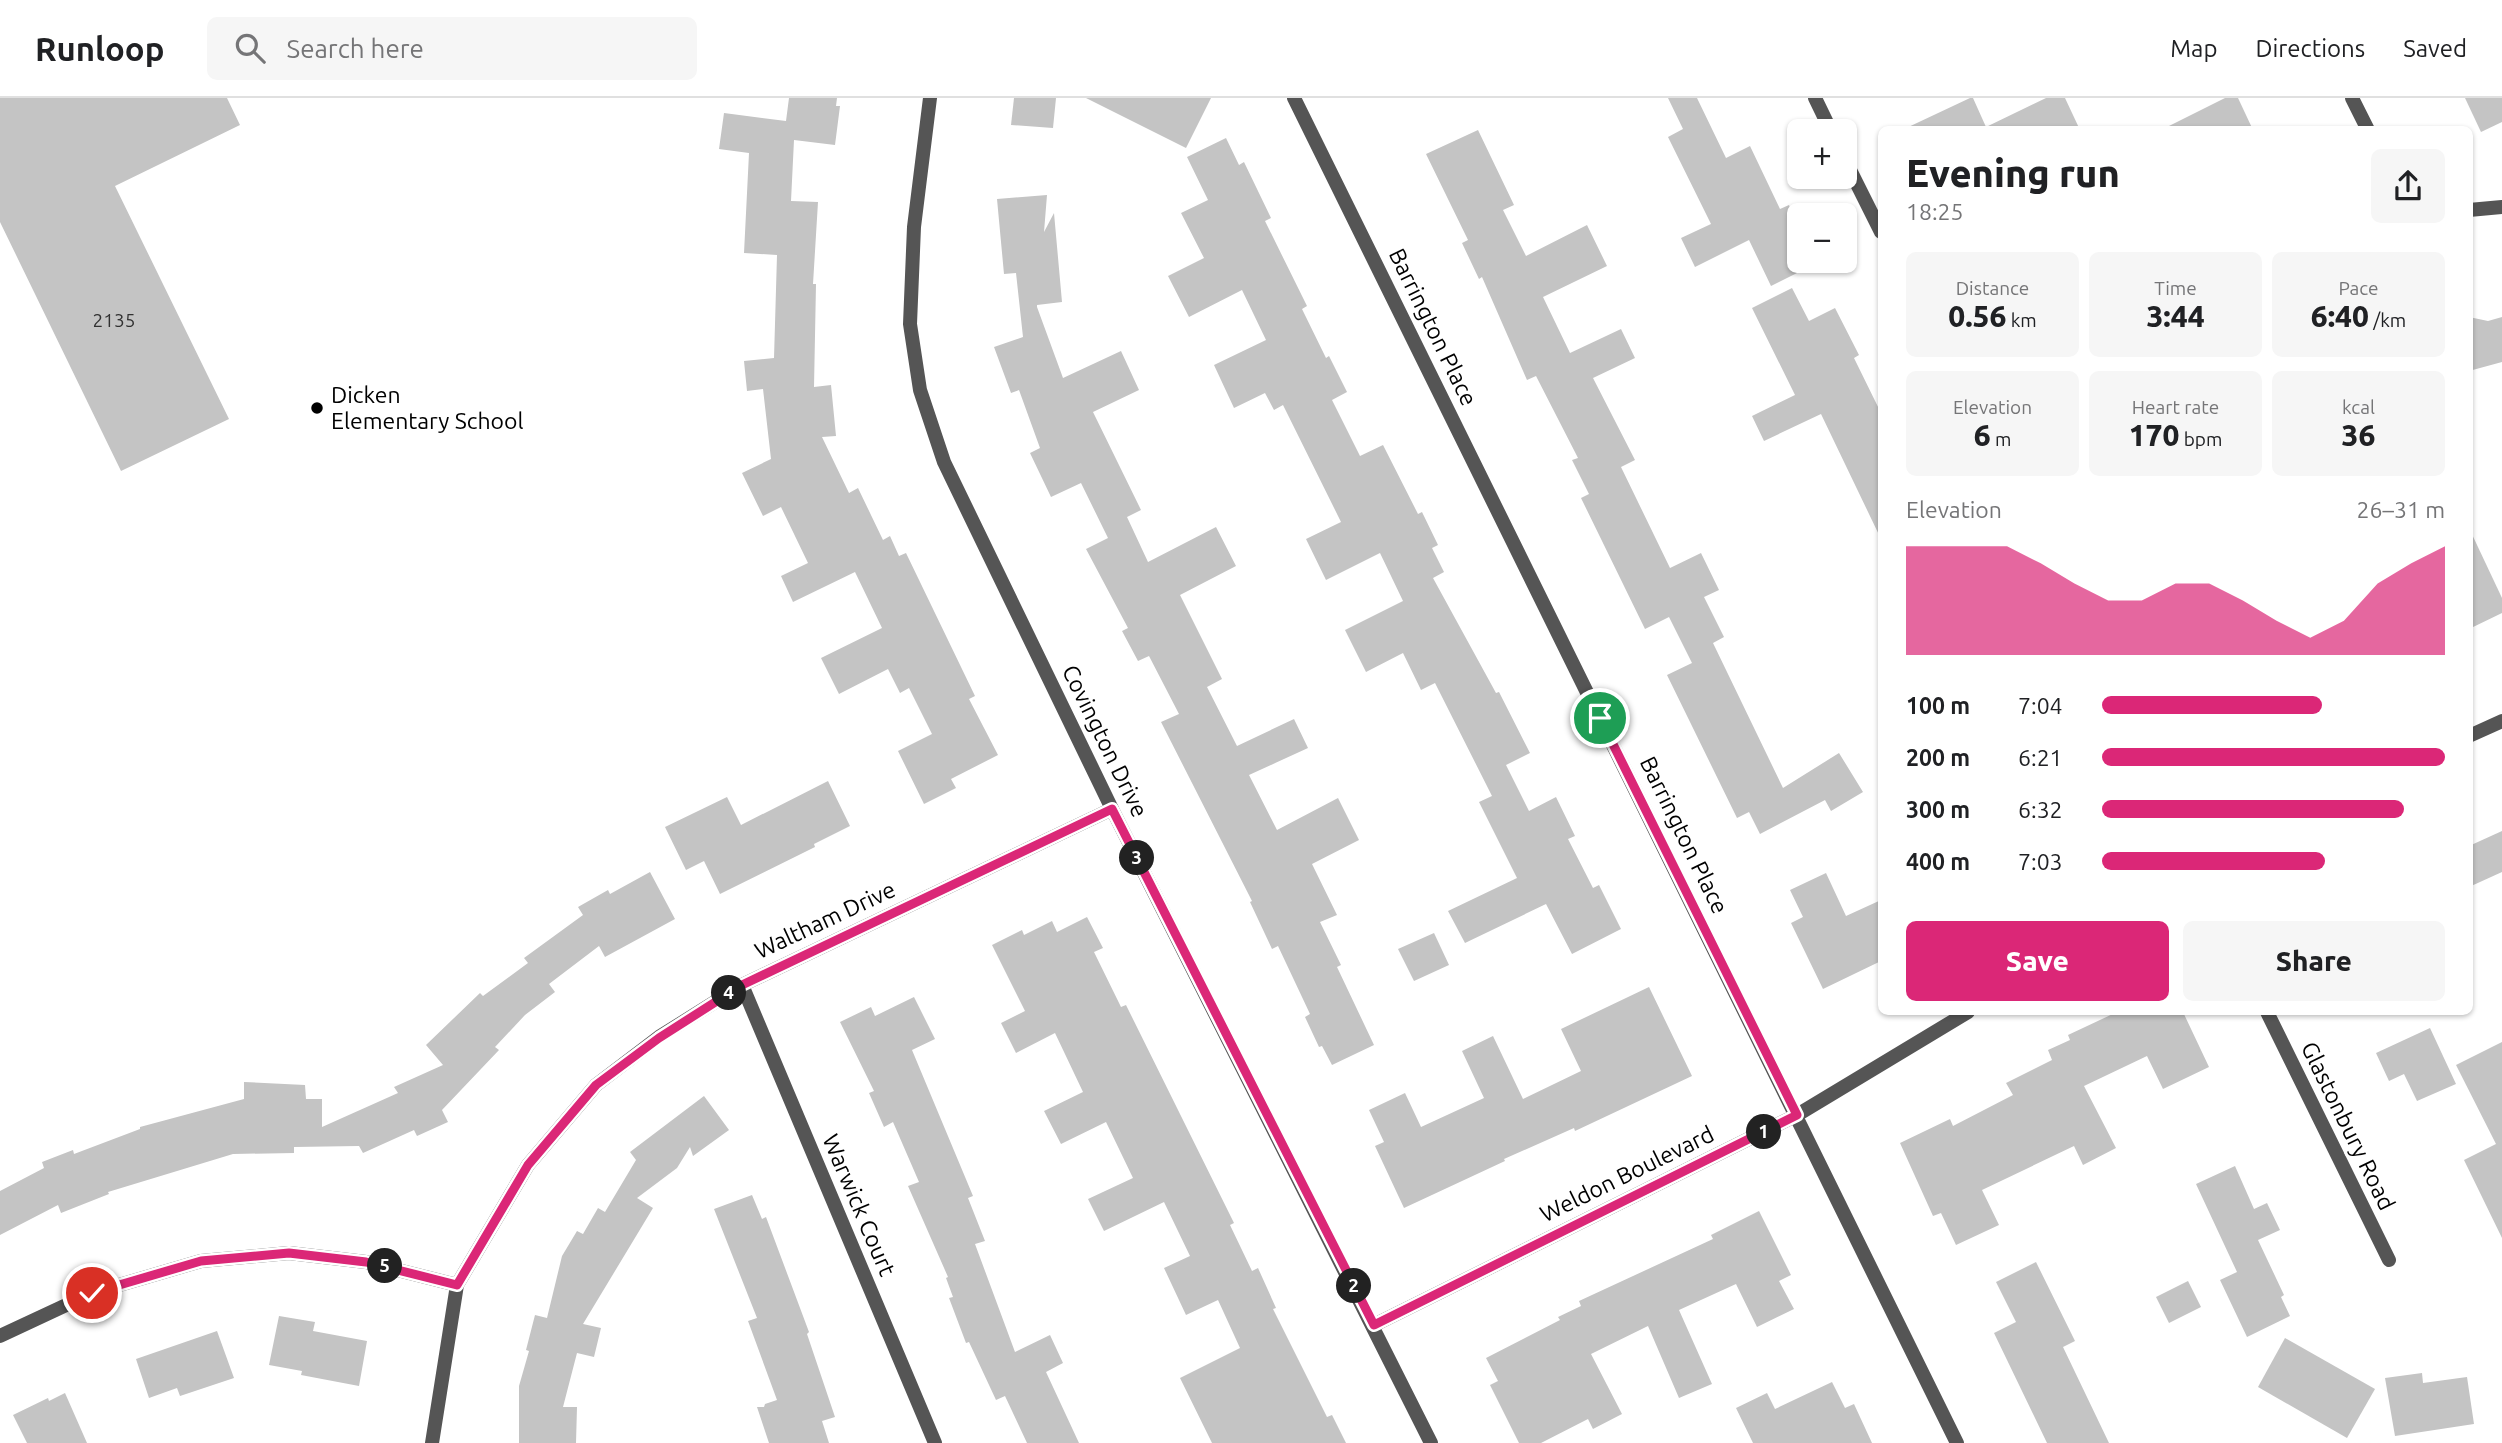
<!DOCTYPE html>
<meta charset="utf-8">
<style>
:root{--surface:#fff;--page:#f6f6f6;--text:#202124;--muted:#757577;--line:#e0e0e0;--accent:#db2777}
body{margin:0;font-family:Ubuntu,sans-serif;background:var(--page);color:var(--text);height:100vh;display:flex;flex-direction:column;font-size:26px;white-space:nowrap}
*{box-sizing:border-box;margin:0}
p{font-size:23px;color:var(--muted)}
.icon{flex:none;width:38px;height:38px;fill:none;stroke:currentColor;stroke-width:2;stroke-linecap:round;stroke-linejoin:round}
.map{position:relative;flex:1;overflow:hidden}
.panel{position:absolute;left:1878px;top:28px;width:595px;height:889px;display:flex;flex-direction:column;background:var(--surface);border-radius:10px;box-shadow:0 2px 5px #0004}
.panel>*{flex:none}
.fabs{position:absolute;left:1787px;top:21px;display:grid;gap:14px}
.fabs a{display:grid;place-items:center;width:70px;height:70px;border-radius:10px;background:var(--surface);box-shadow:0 2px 5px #0004;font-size:35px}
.pin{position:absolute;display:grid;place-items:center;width:60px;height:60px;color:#fff;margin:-30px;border:4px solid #fff;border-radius:50%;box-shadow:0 2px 7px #0007}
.km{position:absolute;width:35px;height:35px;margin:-18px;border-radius:50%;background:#222;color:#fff;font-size:19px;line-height:35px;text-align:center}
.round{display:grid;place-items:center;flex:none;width:74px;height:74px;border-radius:10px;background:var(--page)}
.summary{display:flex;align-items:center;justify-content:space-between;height:119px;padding:0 28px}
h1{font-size:38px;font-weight:800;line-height:52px}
.figures{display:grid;grid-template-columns:repeat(3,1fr);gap:10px;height:119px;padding:7px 28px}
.figures div{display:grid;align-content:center;border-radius:10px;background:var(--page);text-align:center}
.figures b{font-size:30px;font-weight:800}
.figures small{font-size:19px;font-weight:400}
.figures p{font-size:19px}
.chart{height:196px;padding:14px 28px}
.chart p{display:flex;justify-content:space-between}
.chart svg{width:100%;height:126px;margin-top:7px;fill:var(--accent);opacity:.7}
.button{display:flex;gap:14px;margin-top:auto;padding:14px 28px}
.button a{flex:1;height:80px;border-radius:10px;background:var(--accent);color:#fff;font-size:28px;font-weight:800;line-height:80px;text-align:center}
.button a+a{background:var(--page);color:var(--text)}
ul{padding:0 28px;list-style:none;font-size:23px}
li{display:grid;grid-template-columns:112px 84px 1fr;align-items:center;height:52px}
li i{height:18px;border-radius:9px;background:var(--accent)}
header{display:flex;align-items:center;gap:42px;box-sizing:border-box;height:98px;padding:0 35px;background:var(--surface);border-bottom:2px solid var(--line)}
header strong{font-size:33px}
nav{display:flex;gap:38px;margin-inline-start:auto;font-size:24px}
.search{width:490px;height:63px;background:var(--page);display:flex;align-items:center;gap:18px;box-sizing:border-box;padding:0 24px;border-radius:10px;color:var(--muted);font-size:26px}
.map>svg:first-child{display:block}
</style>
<header>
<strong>Runloop</strong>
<div class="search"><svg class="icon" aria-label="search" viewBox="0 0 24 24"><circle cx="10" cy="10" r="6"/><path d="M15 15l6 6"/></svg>Search here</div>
<nav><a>Map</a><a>Directions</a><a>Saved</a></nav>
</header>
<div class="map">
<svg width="2502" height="1345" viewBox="0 0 2502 1345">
<rect width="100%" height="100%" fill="#fff"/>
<g fill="#c4c4c4">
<path d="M 0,0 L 227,0 L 240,27 L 115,88 L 229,321 L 121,373 L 0,124 Z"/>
<path d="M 789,0 L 837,0 L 836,8 L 840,8 L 835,47 L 794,42 L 791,103 L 818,104 L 813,186 L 816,186 L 814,289 L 831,287 L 836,338 L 822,339 L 849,395 L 858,390 L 883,442 L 890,438 L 899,458 L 906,455 L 975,598 L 969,601 L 998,657 L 951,681 L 956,690 L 924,706 L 898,653 L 932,636 L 909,590 L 900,595 L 888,571 L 839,596 L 821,560 L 882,530 L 855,474 L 793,504 L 781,478 L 808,465 L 781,409 L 763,418 L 742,375 L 771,361 L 763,291 L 747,293 L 744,263 L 774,260 L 777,157 L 744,155 L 749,55 L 719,51 L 724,15 L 786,23 Z"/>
<path d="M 1014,0 L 1056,0 L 1053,30 L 1011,27 Z"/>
<path d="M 1086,0 L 1211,0 L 1186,50 Z"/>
<path d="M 1668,0 L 1697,0 L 1726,60 L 1750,48 L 1780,111 L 1789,107 L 1799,129 L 1799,174 L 1771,188 L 1749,142 L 1695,169 L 1681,140 L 1711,126 L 1668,39 L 1683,31 Z"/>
<path d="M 1970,0 L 1973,0 L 1986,29 L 2046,0 L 2065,0 L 2080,32 L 1902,32 Z"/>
<path d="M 2225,0 L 2238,0 L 2253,32 L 2161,32 Z"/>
<path d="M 2465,0 L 2502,0 L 2502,24 L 2481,34 Z"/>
<path d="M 1478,32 L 1514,107 L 1503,112 L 1526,158 L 1587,127 L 1607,168 L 1543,199 L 1570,255 L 1621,231 L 1635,260 L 1593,280 L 1635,362 L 1621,369 L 1670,470 L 1701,455 L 1719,492 L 1704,499 L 1724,539 L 1713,545 L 1783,690 L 1839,655 L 1863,694 L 1831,713 L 1825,702 L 1760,736 L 1749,714 L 1737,720 L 1667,577 L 1692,565 L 1669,519 L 1645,531 L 1581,400 L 1589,396 L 1572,362 L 1578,360 L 1536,278 L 1527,282 L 1482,179 L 1479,181 L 1462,145 L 1468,142 L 1426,56 Z"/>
<path d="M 1226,40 L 1239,67 L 1244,64 L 1271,120 L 1265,123 L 1307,208 L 1302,211 L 1326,260 L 1329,258 L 1347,294 L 1332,302 L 1360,358 L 1383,347 L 1418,416 L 1422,414 L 1438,447 L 1432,450 L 1444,474 L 1433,480 L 1496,595 L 1499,594 L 1530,655 L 1506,667 L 1529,713 L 1556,699 L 1575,738 L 1568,741 L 1593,790 L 1599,787 L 1621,831 L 1572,856 L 1546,806 L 1465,845 L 1448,813 L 1517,780 L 1479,704 L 1492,698 L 1435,585 L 1421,592 L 1403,555 L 1366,574 L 1345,532 L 1403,503 L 1380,455 L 1326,482 L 1306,441 L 1341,424 L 1283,307 L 1274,312 L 1265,295 L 1234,310 L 1214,267 L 1266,242 L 1242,192 L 1189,219 L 1168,178 L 1204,160 L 1181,115 L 1208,102 L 1187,59 Z"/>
<path d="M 1047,97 L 1044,134 L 1054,115 L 1062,204 L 1037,207 L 1037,209 L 1063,280 L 1121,253 L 1139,292 L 1093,314 L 1141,412 L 1127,419 L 1148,464 L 1216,429 L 1236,468 L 1180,497 L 1222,581 L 1207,589 L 1237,648 L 1294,621 L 1308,650 L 1249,677 L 1277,732 L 1338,700 L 1359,742 L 1312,766 L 1337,817 L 1320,824 L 1341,867 L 1337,869 L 1374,947 L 1332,967 L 1322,948 L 1319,949 L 1305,919 L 1310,916 L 1278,848 L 1272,851 L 1250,804 L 1252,803 L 1161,624 L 1179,616 L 1149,558 L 1138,563 L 1122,533 L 1128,530 L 1086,451 L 1108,440 L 1081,385 L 1051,399 L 1030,355 L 1040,350 L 1019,292 L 1011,295 L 994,249 L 1023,239 L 1016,175 L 1004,176 L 997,101 Z"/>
<path d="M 1792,190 L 1809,223 L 1835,210 L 1859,257 L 1854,260 L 1881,315 L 1881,441 L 1821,316 L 1764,343 L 1752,318 L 1795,297 L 1752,210 Z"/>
<path d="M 2469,219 L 2488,223 L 2502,219 L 2502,264 L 2469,273 Z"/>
<path d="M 2469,430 L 2502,500 L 2502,515 L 2469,531 Z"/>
<path d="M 828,683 L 850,728 L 814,746 L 815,749 L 720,796 L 704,763 L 686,772 L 665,729 L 727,699 L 741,727 Z"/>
<path d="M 2502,733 L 2502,774 L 2469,789 L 2469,748 Z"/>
<path d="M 650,774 L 675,821 L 605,859 L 599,848 L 549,886 L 555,894 L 525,917 L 495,949 L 499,952 L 442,1012 L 448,1024 L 417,1038 L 414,1032 L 363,1055 L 359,1048 L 294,1049 L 294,1055 L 233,1056 L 108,1094 L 109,1096 L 61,1115 L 58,1107 L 0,1137 L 0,1093 L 44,1070 L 42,1064 L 73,1052 L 74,1056 L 140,1031 L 140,1029 L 244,1001 L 244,984 L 305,987 L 306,1001 L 322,1001 L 322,1029 L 398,995 L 394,989 L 443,967 L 426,947 L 480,895 L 483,898 L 528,865 L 524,860 L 583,817 L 578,809 L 608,792 L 610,796 Z"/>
<path d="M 1826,775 L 1846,818 L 1881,802 L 1881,863 L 1823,891 L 1791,825 L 1803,819 L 1790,792 Z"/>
<path d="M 1087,819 L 1103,850 L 1094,854 L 1121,909 L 1126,907 L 1234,1125 L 1230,1127 L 1252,1173 L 1258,1170 L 1276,1210 L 1273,1211 L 1327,1319 L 1332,1317 L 1346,1345 L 1212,1345 L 1180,1280 L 1240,1250 L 1218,1202 L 1186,1217 L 1164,1170 L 1190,1158 L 1164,1104 L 1104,1133 L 1088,1101 L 1133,1080 L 1106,1024 L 1061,1046 L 1044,1013 L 1083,994 L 1055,935 L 1016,955 L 1001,925 L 1025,913 L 992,847 L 1022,832 L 1024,837 L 1052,823 L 1057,834 Z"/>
<path d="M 1434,835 L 1449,867 L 1414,883 L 1398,851 Z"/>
<path d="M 1649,889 L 1692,978 L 1575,1033 L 1574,1030 L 1504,1061 L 1505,1063 L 1404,1110 L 1375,1048 L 1384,1044 L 1369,1012 L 1405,995 L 1421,1029 L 1484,1000 L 1462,953 L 1493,938 L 1523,1001 L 1581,973 L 1561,931 Z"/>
<path d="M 914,899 L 935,941 L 912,952 L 973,1098 L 968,1100 L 985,1143 L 975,1146 L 1015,1254 L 1050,1237 L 1063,1265 L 1046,1274 L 1079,1345 L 1027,1345 L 1005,1298 L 996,1302 L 969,1244 L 966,1245 L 949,1200 L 953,1199 L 946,1180 L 948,1179 L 908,1088 L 919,1084 L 893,1024 L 884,1029 L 869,995 L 874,993 L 840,924 L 871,909 L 875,918 Z"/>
<path d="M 2117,914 L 2183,914 L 2209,969 L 2163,991 L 2147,958 L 2084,988 L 2116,1050 L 2083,1067 L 2074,1048 L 1982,1092 L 1999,1127 L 1956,1147 L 1941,1115 L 1933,1118 L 1900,1045 L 1950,1021 L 1953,1028 L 2013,997 L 2006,985 L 2052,962 L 2048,952 L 2070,942 L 2068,937 Z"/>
<path d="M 2430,930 L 2456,986 L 2417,1003 L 2404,976 L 2389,983 L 2376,955 Z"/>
<path d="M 2502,944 L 2502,1140 L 2464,1062 L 2496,1046 L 2456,967 Z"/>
<path d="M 704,998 L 729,1032 L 693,1058 L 690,1049 L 677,1070 L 637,1100 L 653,1110 L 583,1226 L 601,1230 L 594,1259 L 577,1255 L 563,1309 L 577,1309 L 576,1345 L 519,1345 L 519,1288 L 529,1253 L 526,1252 L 535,1217 L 547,1220 L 562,1158 L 577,1133 L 583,1136 L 598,1110 L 605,1114 L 636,1062 L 630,1054 Z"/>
<path d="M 2235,1068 L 2254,1111 L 2267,1105 L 2280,1132 L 2258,1142 L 2284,1197 L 2281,1199 L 2290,1218 L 2247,1239 L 2220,1182 L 2237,1174 L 2196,1086 Z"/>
<path d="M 752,1097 L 762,1121 L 766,1119 L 809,1234 L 807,1236 L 835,1319 L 822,1323 L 829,1345 L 769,1345 L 757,1309 L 764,1309 L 765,1306 L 777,1302 L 748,1223 L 757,1220 L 714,1111 Z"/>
<path d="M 1759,1113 L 1791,1177 L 1779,1183 L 1794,1211 L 1757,1229 L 1736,1186 L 1679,1212 L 1712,1286 L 1679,1300 L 1648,1228 L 1591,1256 L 1622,1316 L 1593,1331 L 1588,1321 L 1541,1345 L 1519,1345 L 1490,1287 L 1498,1283 L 1486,1260 L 1560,1222 L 1558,1219 L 1581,1208 L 1579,1203 L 1713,1141 L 1711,1137 Z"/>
<path d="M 2036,1164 L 2075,1243 L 2063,1249 L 2109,1345 L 2047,1345 L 1994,1235 L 2016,1224 L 1996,1184 Z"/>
<path d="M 2188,1183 L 2201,1209 L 2169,1225 L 2156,1199 Z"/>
<path d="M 279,1218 L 315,1224 L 313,1233 L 367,1243 L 359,1288 L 301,1277 L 302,1273 L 269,1267 Z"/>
<path d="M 217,1233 L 234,1280 L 180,1298 L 177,1290 L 149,1300 L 136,1261 Z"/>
<path d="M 2285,1240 L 2375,1291 L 2347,1340 L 2258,1289 Z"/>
<path d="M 2422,1275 L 2423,1285 L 2467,1279 L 2474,1326 L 2395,1338 L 2385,1280 Z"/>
<path d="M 1832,1284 L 1845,1310 L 1854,1306 L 1872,1345 L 1753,1345 L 1736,1310 L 1767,1295 L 1775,1311 Z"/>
<path d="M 65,1295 L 87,1345 L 27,1345 L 13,1317 L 48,1300 L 49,1303 Z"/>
</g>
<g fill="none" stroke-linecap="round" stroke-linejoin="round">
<g stroke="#555" stroke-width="14">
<path d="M 930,0 L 914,129 L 910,226 L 920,292 L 944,364 L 1112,711 L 1431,1345"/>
<path d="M 1294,0 L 1957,1345"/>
<path d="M 1815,0 L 1831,33"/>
<path d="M 2352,0 L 2368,32"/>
<path d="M 1844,60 L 1881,134"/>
<path d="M 2469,112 L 2502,109"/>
<path d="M 2469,638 L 2502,623"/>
<path d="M 742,887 L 935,1345"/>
<path d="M 2267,914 L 2389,1162"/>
<path d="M 1374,1227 L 1797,1017 L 1968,914"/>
<path d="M 0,1238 L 92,1195 L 201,1163 L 289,1155 L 366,1164 L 457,1187"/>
<path d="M 432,1345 L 457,1187 L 528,1067 L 596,987 L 659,939 L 742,887 L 1112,711"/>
</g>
</g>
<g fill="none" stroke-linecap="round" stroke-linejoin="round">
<defs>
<path id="route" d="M 92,1195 L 201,1163 L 289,1155 L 366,1164 L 457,1187 L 528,1067 L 596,987 L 659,940 L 742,887 L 1112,711 L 1374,1227 L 1797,1017 L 1600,620"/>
</defs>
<use href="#route" stroke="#fff" stroke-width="14"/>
<use href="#route" stroke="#db2777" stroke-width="9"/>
</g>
<circle fill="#000" stroke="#fff" stroke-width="2.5" cx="317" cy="310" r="7"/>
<g text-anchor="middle" stroke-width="6" stroke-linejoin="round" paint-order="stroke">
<g font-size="19" fill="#313131">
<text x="114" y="229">2135</text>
</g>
<g font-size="23" fill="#000" stroke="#fff">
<text transform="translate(1433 229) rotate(64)" y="8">Barrington Place</text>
<text transform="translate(1105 643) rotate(64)" y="8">Covington Drive</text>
<text transform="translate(1684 737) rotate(64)" y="8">Barrington Place</text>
<text transform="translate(825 822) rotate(-25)" y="8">Waltham Drive</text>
<text transform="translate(2348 1028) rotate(64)" y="8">Glastonbury Road</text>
<text transform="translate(1627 1076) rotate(-26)" y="8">Weldon Boulevard</text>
<text transform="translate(859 1107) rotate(67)" y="8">Warwick Court</text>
</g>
<g font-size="23" fill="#000" stroke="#fff" text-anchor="start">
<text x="331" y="305">Dicken<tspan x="331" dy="26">Elementary School</tspan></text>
</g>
</g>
</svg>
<div class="fabs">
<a>+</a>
<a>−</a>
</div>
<div class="pin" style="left:1600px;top:620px;background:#1e9e55"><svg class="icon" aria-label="arrive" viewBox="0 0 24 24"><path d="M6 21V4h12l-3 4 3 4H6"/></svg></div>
<div class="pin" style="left:92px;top:1195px;background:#d93025"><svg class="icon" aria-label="check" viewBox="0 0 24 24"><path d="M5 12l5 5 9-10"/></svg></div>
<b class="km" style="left:1764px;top:1034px">1</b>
<b class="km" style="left:1354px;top:1188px">2</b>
<b class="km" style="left:1137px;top:760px">3</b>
<b class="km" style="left:729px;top:895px">4</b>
<b class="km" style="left:385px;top:1168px">5</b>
<section class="panel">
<div class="summary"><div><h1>Evening run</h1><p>18:25</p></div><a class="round"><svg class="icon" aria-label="share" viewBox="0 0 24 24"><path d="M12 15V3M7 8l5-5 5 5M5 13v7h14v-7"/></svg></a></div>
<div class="figures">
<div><p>Distance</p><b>0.56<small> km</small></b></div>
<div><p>Time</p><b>3:44</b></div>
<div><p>Pace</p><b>6:40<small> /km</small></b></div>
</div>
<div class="figures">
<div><p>Elevation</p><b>6<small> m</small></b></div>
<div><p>Heart rate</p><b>170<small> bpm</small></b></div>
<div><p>kcal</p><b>36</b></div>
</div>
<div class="chart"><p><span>Elevation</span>26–31 m</p>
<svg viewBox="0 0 160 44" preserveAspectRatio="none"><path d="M0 44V6L10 6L20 6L30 6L40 12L50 19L60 25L70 25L80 19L90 19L100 25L110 32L120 38L130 32L140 19L150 12L160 6V44z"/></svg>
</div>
<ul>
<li><b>100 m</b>7:04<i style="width:64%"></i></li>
<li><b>200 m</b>6:21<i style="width:100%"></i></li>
<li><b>300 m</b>6:32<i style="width:88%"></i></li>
<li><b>400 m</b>7:03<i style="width:65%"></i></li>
</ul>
<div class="button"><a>Save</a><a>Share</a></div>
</section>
</div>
